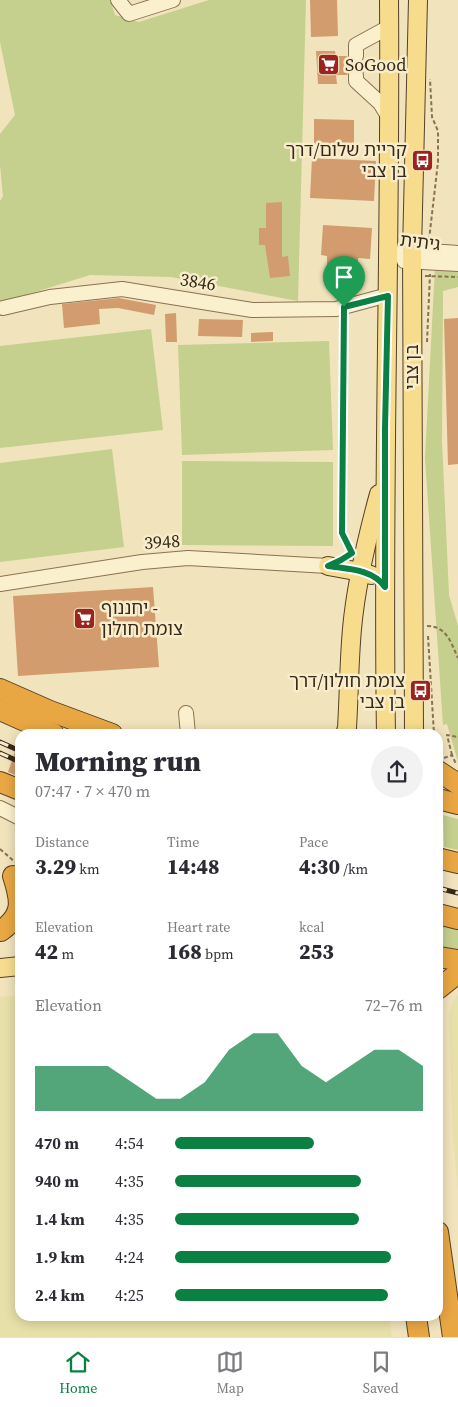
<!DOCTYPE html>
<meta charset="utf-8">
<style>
:root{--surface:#fff;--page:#f2f2f3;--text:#2b2b33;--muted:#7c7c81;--line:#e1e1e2;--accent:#0b8043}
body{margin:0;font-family:"Source Serif 4","Noto Sans Hebrew",serif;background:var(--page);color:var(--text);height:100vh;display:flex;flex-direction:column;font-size:19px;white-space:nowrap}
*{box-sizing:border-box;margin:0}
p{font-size:16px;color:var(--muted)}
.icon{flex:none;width:28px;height:28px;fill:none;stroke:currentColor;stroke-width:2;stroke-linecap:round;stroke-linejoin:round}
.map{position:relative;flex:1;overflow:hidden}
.sheet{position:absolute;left:15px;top:729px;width:428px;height:592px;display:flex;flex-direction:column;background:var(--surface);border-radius:15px;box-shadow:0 2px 12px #0003}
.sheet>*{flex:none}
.pin{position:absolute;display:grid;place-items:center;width:42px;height:42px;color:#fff;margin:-51px -21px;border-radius:50% 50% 50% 0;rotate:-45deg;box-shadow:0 0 5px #0007}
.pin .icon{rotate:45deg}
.round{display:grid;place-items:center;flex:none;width:52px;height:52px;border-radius:26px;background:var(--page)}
.head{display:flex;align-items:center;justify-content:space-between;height:85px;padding:0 20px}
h1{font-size:28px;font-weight:800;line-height:38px}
.figures{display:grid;grid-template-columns:repeat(3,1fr);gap:8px;height:85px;padding:5px 20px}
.figures div{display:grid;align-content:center}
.figures b{font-size:21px;font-weight:800}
.figures small{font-size:14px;font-weight:400}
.figures p{font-size:14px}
.chart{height:140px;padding:10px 20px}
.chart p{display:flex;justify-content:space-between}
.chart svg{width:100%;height:90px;margin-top:5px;fill:var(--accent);opacity:.7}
ul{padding:0 20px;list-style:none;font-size:16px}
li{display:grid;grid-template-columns:80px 60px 1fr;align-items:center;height:38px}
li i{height:12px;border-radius:6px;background:var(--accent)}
.dock{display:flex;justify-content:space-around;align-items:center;height:70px;border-top:1px solid var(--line);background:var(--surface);font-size:14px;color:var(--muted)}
.dock a{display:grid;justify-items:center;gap:2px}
.dock .selected{color:var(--accent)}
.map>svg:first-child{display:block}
</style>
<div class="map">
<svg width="458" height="1337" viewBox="0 0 458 1337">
<rect width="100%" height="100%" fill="#f1e3bb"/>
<g fill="#e7e0a8">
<path d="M 20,995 L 20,1316 L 389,1316 L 392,1337 L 0,1337 L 0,997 Z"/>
<path d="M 458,995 L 458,1189 L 453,1136 L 449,1017 L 452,1003 Z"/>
</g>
<g fill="#c5cf8e">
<path d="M 0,0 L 110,0 L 115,15 L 139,22 L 209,0 L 306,0 L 298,301 L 171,277 L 90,275 L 0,303 L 0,201 L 3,196 L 0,165 L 0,134 L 15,115 L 0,42 Z"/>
<path d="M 435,267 L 458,267 L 458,287 L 443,291 L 442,441 L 449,595 L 458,626 L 458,762 L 447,724 L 443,725 L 425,458 Z"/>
<path d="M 151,329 L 163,430 L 0,448 L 0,346 Z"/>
<path d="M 329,341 L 333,450 L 182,455 L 178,345 Z"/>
<path d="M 112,449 L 124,547 L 0,562 L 0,463 Z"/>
<path d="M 182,461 L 333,462 L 333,546 L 182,545 Z"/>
<path d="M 443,815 L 458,819 L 458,850 L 444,847 Z"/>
<path d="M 439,924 L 458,929 L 458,949 L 438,946 Z"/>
</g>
<g fill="#d29c6e">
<path d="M 310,0 L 337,0 L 338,36 L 311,37 Z"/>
<path d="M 316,51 L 335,51 L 336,56 L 347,56 L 351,63 L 358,64 L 358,67 L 351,68 L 347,75 L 336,75 L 337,84 L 318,84 Z"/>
<path d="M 314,119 L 354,120 L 354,146 L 314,146 Z"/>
<path d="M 312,158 L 376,161 L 374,201 L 310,198 Z"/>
<path d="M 282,202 L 282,257 L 288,256 L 290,276 L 270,278 L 265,245 L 259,245 L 259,228 L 266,228 L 266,203 Z"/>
<path d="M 323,225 L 372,228 L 370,259 L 358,258 L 358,284 L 327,285 L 327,256 L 321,255 Z"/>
<path d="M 119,298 L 156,305 L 154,315 L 118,308 L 99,309 L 100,324 L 64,328 L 62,304 Z"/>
<path d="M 176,313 L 177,342 L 166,342 L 165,314 Z"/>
<path d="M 458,318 L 458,464 L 448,465 L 444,319 Z"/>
<path d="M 199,319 L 243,320 L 242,337 L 198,336 Z"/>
<path d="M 273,332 L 273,341 L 251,342 L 251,333 Z"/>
<path d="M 153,587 L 159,667 L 18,676 L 13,596 Z"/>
<path d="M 19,740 L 20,740 L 20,777 L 8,772 Z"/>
</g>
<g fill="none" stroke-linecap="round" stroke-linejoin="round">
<defs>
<g id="minor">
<path d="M 118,0 L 129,14 L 173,0"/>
<path d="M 356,56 L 356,45 L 389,27"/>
<path d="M 356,75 L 356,81 L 380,103 L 388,116"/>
<path d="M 389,257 C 410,247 435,252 458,253"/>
<path d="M 404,261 L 458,264"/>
<path d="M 3,308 L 50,297 L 122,289 L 252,310 L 336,309 L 388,295"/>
<path d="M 0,584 L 142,562 L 188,558 L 328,566"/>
<path d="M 186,713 L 188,734"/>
<path d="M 0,808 L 20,818"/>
</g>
<g id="major">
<path d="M 328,566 L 361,572 L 371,575"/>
<path d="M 345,734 L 347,728 C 349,695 349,662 352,629 C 356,583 367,538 379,494"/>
<path d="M 386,734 C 382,489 391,245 389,0"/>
<path d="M 414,734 L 412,251 L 418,0"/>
<path d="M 0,968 L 20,966"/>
</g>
<g id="highway">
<path d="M 0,689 L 50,711 L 112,734"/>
<path d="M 0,710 L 54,734"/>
<path d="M 438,771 L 458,784"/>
<path d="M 0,782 L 20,790"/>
<path d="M 438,799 L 458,804"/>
<path d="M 441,859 L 458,863"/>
<path d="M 438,914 L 458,919"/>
<path d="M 1,931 C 24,914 21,901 13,876"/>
<path d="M 438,957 L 458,960"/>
<path d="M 438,989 L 458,973"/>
<path d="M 438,1232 L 453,1337"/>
<path d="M 416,1316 L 419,1337"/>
</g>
</defs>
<use href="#minor" stroke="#897254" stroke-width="16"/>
<use href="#major" stroke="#564029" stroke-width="20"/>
<use href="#highway" stroke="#564029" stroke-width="22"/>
<g stroke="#897254" stroke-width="2" stroke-dasharray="4 2.5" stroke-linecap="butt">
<path d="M 429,240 L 438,162 L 438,131 L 432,117 L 430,79"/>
<path d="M 425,276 L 458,277"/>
<path d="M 344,320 L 342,533 L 351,550"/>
<path d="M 427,342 L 430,274"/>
<path d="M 427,626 C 447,626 451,643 458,658"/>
<path d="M 428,636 L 434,734"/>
<path d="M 452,755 L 447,735 L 458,737"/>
<path d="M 444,758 L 452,755 L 456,764"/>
<path d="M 0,849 L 15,862"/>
<path d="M 438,897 L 438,873"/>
</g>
<use href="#minor" stroke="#fbf0ce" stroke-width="14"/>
<use href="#major" stroke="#f8dc8e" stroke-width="18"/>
<use href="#highway" stroke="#e9a743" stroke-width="20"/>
<defs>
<g id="rail">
<path d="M 0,742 L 20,751"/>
<path d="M 0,753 L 20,762"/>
<path d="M 438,888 L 458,893"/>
</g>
</defs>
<use href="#rail" stroke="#37291a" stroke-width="5"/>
<use href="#rail" stroke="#f8edcb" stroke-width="3" stroke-dasharray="9" stroke-linecap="butt"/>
<defs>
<path id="highway-bridge" d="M 438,858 L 441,859"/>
</defs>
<use href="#highway-bridge" stroke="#564029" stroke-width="22" stroke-linecap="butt"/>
<use href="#highway-bridge" stroke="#e9a743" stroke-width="20"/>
</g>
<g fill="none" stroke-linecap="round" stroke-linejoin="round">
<defs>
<path id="route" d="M 388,296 L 385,428 L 385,587 C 373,569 347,569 328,566 L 341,560 L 352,553 L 342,533 L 344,307 Z"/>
</defs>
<use href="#route" stroke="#fff" stroke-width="10"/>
<use href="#route" stroke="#0b8043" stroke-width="6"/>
</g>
<defs>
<symbol id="supermarket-square" viewBox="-11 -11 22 22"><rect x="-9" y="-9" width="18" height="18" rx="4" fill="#9c241f" stroke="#f8edcb"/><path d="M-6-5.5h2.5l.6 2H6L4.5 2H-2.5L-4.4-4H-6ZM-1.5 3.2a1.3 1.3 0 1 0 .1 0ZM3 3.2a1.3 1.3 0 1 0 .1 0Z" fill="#fff"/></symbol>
<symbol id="bus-square" viewBox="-11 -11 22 22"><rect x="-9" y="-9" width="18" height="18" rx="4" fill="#9c241f" stroke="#f8edcb"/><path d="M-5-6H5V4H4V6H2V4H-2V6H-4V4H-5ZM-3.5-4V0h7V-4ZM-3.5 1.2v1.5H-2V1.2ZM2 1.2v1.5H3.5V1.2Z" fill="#fff"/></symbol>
</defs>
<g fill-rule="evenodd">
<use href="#supermarket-square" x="316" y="52" width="25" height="25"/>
<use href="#bus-square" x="410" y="148" width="25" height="25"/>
<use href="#supermarket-square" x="72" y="606" width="25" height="25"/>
<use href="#bus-square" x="408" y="678" width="25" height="25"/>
</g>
<g text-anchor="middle" stroke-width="5" stroke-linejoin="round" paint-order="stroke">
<g font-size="18" fill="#37291a" stroke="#f8edcb" text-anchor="start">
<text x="345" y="71">SoGood</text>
<text x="407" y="156" text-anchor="end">קריית שלום/דרך<tspan x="407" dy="21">בן צבי</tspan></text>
<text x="101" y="614">יחננוף -<tspan x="101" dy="21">צומת חולון</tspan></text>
<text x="405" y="687" text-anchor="end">צומת חולון/דרך<tspan x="405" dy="21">בן צבי</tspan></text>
</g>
<g font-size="18" fill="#37291a" stroke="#f8edcb">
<text transform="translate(420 242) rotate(7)" y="6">גיתית</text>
<text transform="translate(198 282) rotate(9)" y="6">3846</text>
<text transform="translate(412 367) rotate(-90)" y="6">בן צבי</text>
<text transform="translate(162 542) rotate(-4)" y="6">3948</text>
</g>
</g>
</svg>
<div class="pin" style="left:344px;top:307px;background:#1e9e55"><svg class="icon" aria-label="arrive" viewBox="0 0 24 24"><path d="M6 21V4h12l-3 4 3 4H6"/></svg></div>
<section class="sheet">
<div class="head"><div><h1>Morning run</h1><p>07:47 · 7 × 470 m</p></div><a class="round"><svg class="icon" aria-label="share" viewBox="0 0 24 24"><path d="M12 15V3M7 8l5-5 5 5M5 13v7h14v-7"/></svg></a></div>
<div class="figures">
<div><p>Distance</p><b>3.29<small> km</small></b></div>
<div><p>Time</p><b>14:48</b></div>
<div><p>Pace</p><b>4:30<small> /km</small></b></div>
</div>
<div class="figures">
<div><p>Elevation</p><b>42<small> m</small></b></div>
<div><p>Heart rate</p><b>168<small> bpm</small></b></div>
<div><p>kcal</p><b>253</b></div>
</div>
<div class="chart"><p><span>Elevation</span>72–76 m</p>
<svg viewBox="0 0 160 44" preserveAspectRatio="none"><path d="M0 44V22L10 22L20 22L30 22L40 30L50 38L60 38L70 30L80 14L90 6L100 6L110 22L120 30L130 22L140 14L150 14L160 22V44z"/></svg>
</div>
<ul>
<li><b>470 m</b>4:54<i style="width:56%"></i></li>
<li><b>940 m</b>4:35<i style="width:75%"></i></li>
<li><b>1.4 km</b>4:35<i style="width:74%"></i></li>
<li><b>1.9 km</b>4:24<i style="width:87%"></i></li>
<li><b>2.4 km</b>4:25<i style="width:86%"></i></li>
</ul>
</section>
</div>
<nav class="dock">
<a class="selected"><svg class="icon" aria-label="home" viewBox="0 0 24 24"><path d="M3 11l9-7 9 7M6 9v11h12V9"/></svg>Home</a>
<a><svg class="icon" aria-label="map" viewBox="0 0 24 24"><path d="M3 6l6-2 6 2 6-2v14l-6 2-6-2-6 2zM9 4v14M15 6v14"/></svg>Map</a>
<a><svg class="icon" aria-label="saved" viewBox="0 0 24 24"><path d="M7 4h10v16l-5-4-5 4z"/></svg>Saved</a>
</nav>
